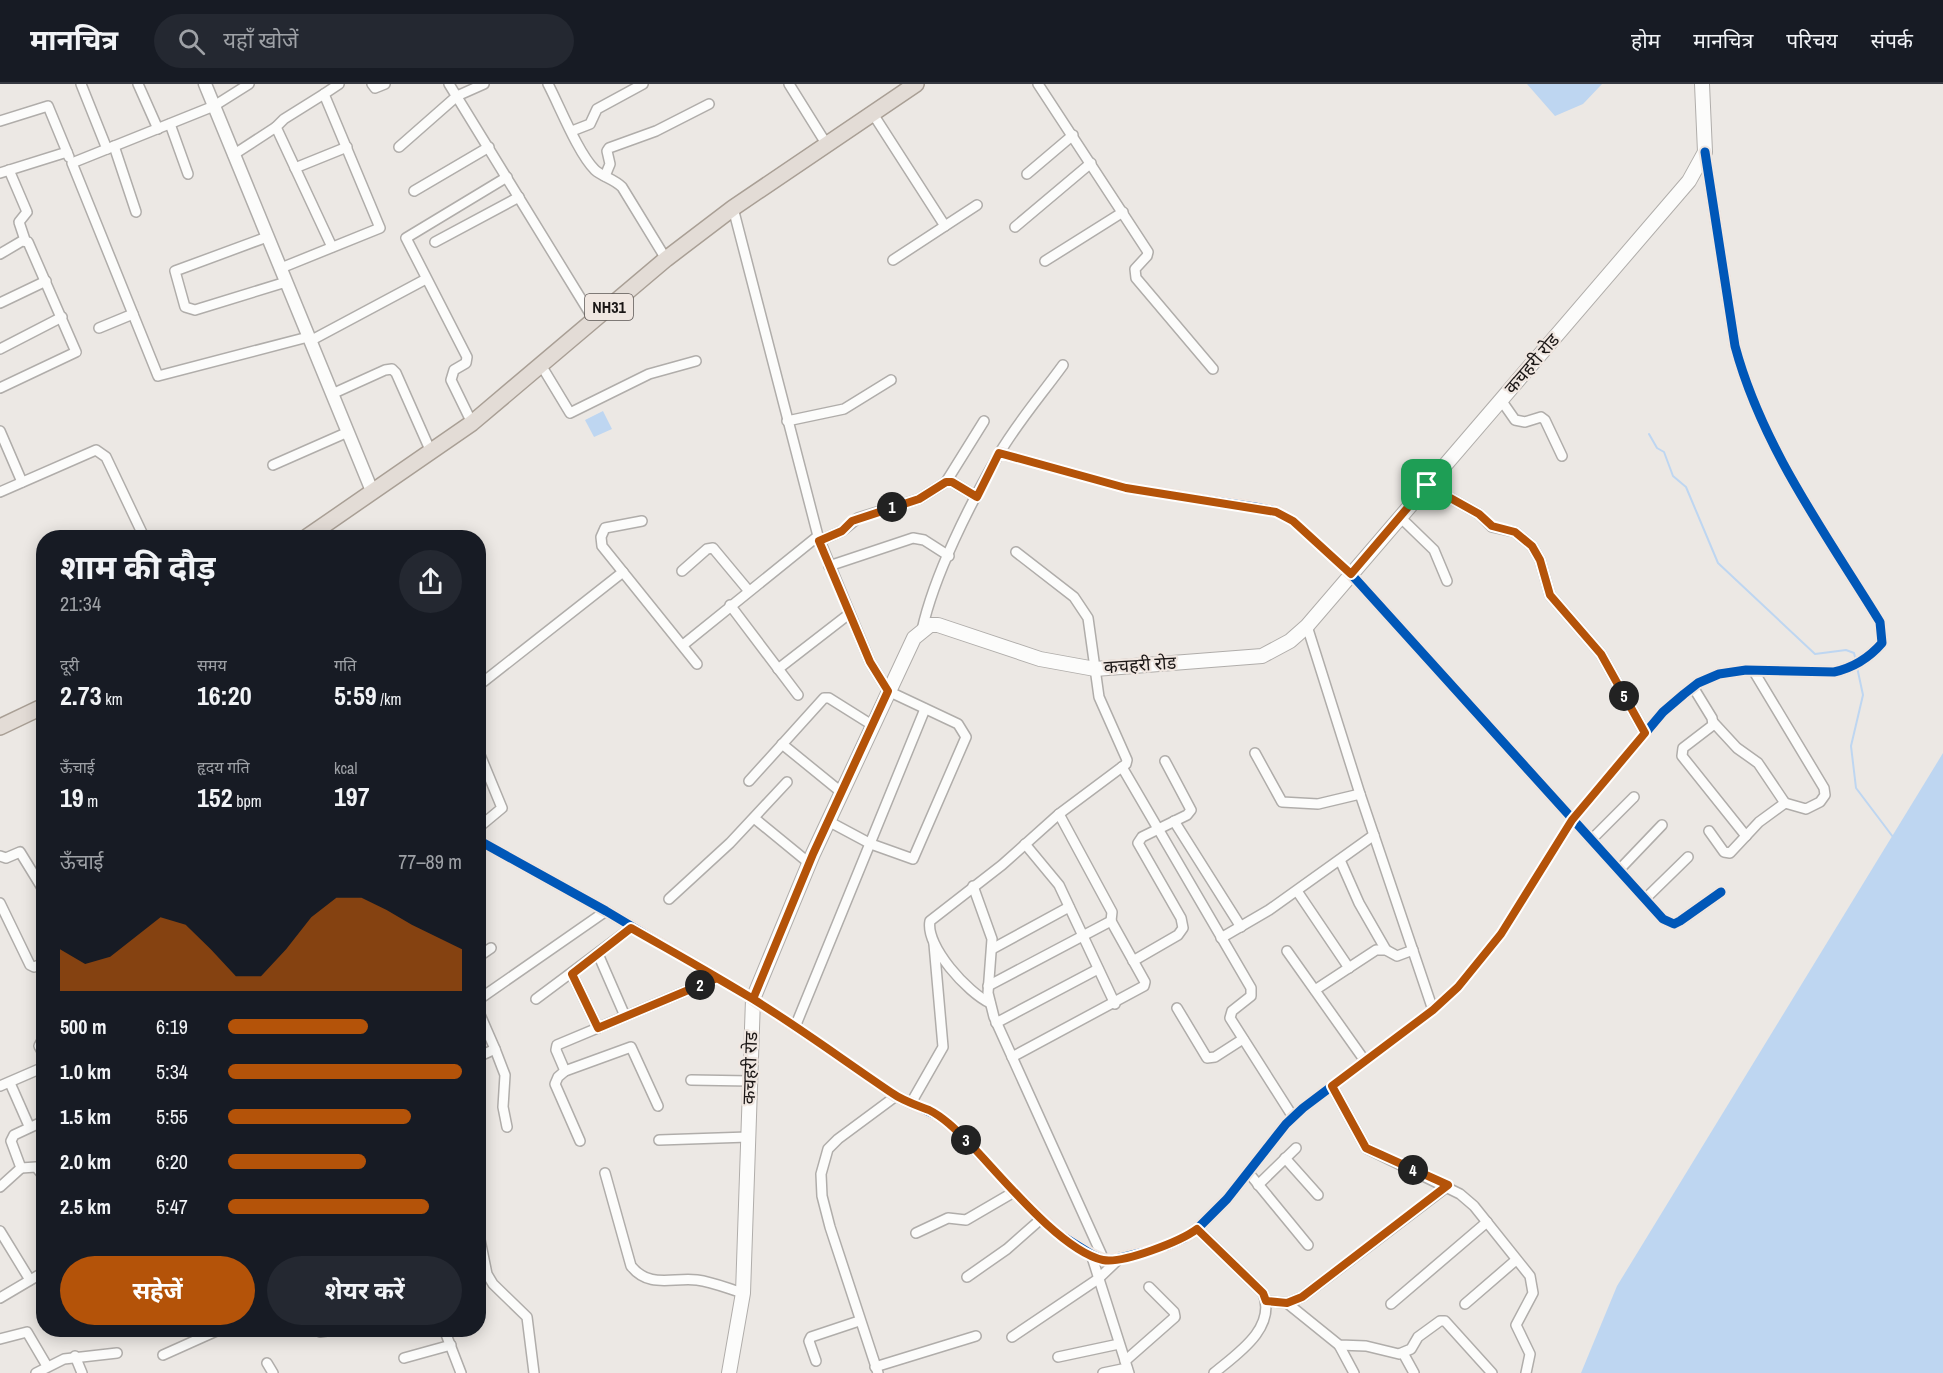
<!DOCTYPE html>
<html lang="hi">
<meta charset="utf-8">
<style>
:root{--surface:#171b24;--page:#242831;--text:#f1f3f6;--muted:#9ea1a6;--line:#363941;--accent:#b45309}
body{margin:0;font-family:"Archivo Narrow","Noto Sans Devanagari",sans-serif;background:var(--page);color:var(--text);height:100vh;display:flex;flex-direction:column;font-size:22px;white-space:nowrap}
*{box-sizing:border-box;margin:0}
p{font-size:20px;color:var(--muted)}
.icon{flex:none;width:33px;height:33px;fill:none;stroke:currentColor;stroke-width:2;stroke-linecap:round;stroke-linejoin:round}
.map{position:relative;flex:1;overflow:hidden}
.panel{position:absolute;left:36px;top:446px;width:450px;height:807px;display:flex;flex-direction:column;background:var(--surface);border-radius:24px;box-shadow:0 3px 15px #0003}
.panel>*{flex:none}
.pin{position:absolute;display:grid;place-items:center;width:51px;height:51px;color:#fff;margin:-26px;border-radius:12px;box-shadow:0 3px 9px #0006}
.km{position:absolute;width:30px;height:30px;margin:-15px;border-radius:50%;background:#222;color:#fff;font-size:16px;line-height:30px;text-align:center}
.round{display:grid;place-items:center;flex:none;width:63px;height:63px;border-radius:32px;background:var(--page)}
.headline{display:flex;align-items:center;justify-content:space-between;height:102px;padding:0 24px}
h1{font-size:33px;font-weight:700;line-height:45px}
.metrics{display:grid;grid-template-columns:repeat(3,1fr);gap:9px;height:102px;padding:6px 24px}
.metrics div{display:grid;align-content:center}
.metrics b{font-size:26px;font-weight:700}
.metrics small{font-size:16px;font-weight:400}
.metrics p{font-size:16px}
.chart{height:168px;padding:12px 24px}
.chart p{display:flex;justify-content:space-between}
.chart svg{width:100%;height:108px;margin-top:6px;fill:var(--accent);opacity:.7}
.cta{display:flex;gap:12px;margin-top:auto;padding:12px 24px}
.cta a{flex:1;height:69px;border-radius:36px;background:var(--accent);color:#fff;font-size:24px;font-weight:700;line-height:69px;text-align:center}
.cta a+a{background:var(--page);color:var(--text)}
ul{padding:0 24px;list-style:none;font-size:20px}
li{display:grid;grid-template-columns:96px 72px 1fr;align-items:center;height:45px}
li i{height:15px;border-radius:8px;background:var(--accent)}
header{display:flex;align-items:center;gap:36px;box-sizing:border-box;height:84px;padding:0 30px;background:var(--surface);border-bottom:2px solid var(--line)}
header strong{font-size:28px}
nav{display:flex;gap:33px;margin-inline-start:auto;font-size:21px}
.search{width:420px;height:54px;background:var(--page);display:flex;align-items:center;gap:15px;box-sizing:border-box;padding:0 21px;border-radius:33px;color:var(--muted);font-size:22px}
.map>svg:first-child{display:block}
</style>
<header>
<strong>मानचित्र</strong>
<div class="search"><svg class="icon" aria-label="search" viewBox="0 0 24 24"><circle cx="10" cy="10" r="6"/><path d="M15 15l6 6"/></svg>यहाँ खोजें</div>
<nav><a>होम</a><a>मानचित्र</a><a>परिचय</a><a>संपर्क</a></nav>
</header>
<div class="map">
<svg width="1943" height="1289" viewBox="0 0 1943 1289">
<rect width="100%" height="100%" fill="#ece8e4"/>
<g fill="#bed6f1">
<path d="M 1527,0 L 1602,0 L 1583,20 L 1555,32 Z"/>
<path d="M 603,327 L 612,345 L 594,353 L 585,336 Z"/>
<path d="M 1943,669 L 1943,1289 L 1581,1289 L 1617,1202 Z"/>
</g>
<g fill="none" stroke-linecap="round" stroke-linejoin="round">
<g stroke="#bed6f1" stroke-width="2">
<path d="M 1649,350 L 1657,364 L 1664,368 L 1673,392 L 1686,403 L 1718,479 L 1815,570 L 1846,566 L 1854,569 L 1856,577"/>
<path d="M 1857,583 L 1863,611 L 1851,662 L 1856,704 L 1893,753"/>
</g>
<defs>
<g id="minor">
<path d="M 81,0 L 107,65"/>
<path d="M 138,0 L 158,45"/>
<path d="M 249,0 L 214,22 L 72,79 L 158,292 L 308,253"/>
<path d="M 372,0 L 375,4 L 385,0"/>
<path d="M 449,0 L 594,236"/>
<path d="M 548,0 C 560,23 578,69 595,86 C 603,93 614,95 622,103 L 666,175"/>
<path d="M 789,0 L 827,61"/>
<path d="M 1038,0 L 1148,168 L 1147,172 L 1135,185 L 1136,194 L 1213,285"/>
<path d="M 324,10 L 284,35 L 276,43 L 332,163"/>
<path d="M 873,30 L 945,142"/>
<path d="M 0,37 L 48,22 L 67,68"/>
<path d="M 170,40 L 188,90"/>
<path d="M 572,47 L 590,40 L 597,25 L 643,0"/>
<path d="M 114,62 L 136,128"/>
<path d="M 399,63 L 457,12 L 484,0"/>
<path d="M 233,71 L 276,43"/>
<path d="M 295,84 L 347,63"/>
<path d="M 9,86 L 27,128 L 19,138 L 25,156"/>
<path d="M 0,89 L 67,68 L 69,73"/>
<path d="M 1027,90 L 1073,51"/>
<path d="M 605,92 L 610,80 L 607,67 L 609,64 L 656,47 L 709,20"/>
<path d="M 414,107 L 489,63"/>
<path d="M 733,124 L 818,452 L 870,578 L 888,607 L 958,640 L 966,653 L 913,775 L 871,760 L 828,737"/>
<path d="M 1015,143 L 1091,79"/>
<path d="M 267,153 L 175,187 L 185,223 L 195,226 L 286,198"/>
<path d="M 435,158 L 519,113"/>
<path d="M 0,170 L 22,157 L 28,158 L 76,268 L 0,304"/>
<path d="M 893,176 L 977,121"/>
<path d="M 1045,177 L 1123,128"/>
<path d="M 281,184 L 380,144 L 324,10 L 339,0"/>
<path d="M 0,219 L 46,197"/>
<path d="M 99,244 L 133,230"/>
<path d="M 310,257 L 426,195"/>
<path d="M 0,265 L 62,233"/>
<path d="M 541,281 L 570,329 L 649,290 L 696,277"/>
<path d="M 332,310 L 385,286 L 392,285 L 396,289 L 431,368"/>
<path d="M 1501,316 L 1515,336 L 1525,338 L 1541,333 L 1545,336 L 1562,372"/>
<path d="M 787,337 L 844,325 L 891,296"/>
<path d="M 472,339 L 451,296 L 454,286 L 466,279 L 467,273 L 406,154 L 507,93"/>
<path d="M 0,347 L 22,398"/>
<path d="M 999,369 L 1126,404 L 1255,423 L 1276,427 L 1293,437 L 1351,490 L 1663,835 L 1674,840 L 1680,837 L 1721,808"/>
<path d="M 273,381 L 348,348"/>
<path d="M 946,398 L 984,337"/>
<path d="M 1427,401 L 1479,430 L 1492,443 L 1515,448 L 1532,462 L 1540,476 L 1550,511 L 1601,570 L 1645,649"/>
<path d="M 0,408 L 96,366 L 106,373 L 144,453"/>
<path d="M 1400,433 L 1434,466 L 1447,497"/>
<path d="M 642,437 L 605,444 L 601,453 L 602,462 L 697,580"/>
<path d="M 819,457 L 842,447 L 858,434 L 919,415 L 946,398 L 952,398 L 977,413"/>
<path d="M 829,482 L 913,454 L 924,456 L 949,472"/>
<path d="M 682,487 L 707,465 L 713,464 L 748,506"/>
<path d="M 730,521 L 798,611"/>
<path d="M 1307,542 L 1360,710 L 1433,926"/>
<path d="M 922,546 C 934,491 970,420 999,370 C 1017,339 1042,310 1063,281"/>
<path d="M 683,561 L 818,452"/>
<path d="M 778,585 L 849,530"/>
<path d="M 478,602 L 623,488"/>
<path d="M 1693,603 L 1712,634 L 1713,641 L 1683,664 L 1682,672 L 1746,752"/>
<path d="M 1713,638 L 1737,664 L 1758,679 L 1785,719"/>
<path d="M 782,660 L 841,708"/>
<path d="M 478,666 L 502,724 L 478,744"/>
<path d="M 1255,669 L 1282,718 L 1318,720 L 1360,710"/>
<path d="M 1122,683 L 1251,904 L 1251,912 L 1232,927 L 1230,934 L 1293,1033"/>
<path d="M 749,697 L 824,614 L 829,614 L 872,641"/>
<path d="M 754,734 L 809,779"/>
<path d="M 1174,737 L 1241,843"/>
<path d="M 1709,747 L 1724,768 L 1730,769 L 1759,738 L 1785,719 L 1806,725 L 1820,718 L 1825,711 L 1824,704 L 1753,586"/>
<path d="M 478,756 L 606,827 L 753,915 L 896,1012 L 944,1035 L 1024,1118 L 1059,1150 L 1091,1170 L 1104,1176 L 1115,1175 L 1167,1162 L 1183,1155 L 1197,1145 L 1227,1115 L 1286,1040 L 1303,1024 L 1433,926 L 1458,903 L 1501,850 L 1572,736 L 1663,628 L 1684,610 L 1698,599 L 1719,590 L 1746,586 L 1834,588 C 1852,584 1869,574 1882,559 L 1880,538 C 1826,450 1762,363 1735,262 L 1705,68"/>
<path d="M 1591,756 L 1634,713"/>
<path d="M 1025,760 L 1059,801 L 1115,920"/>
<path d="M 0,772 L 6,774 L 20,768 L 44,807"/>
<path d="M 1340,776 L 1359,819 L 1386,866"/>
<path d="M 1619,786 L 1662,741"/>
<path d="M 973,802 L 992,855 L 988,909 L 994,933 L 1104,1176"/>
<path d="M 1297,807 L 1349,884"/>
<path d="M 669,815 L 730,759 L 787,698"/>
<path d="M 1645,815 L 1688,773"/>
<path d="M 0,819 L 30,881 L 34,883 L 44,879"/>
<path d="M 1221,854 L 1269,826 L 1374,751"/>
<path d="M 992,865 L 1069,823"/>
<path d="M 1287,867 L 1365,977"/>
<path d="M 598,870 L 625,932"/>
<path d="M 478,873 L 491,864"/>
<path d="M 1133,877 L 1178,851 L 1183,844 L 1181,834 L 1138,759 L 1142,753 L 1187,731 L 1191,726 L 1165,677"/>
<path d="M 572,890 L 598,944"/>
<path d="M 988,902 L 1111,837 L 1112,828 L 1059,730"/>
<path d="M 1315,906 L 1376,866 L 1386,866 L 1397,872 L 1413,866"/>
<path d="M 536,915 L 631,844"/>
<path d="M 478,916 L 606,827"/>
<path d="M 990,919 C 968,909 925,862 930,837 L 1002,781 L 1059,730 L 1126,680 L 1127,676 L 1099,613 L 1088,534 L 1074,513 L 1016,468"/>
<path d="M 1177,924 L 1207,974 L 1215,973 L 1243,955"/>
<path d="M 478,926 L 495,965 L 478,973"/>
<path d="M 996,939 L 1098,885"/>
<path d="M 795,943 L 925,625"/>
<path d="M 44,953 L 39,962 L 44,971"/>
<path d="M 495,965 L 505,991 L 503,1023 L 507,1043"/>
<path d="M 1012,973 L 1144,902 L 1145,898 L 1111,837"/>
<path d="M 565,987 L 556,966 L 557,961 L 717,894"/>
<path d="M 691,996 L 750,997"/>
<path d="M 10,999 L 29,1042"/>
<path d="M 0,1002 L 44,983"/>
<path d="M 1332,1002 L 1366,1064 L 1460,1110 L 1474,1122 L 1530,1192 L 1533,1209 L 1516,1241 L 1530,1270 L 1526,1289"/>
<path d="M 911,1019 L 943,963 L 934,860"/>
<path d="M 659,1056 L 748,1053"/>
<path d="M 580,1057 L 555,1000 L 558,993 L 565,987 L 631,963 L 658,1022"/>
<path d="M 1285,1074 L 1318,1111"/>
<path d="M 21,1084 L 36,1083 L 44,1093"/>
<path d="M 1248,1088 L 1308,1161"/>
<path d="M 605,1089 L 631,1182 C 649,1205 673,1193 697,1196 C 713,1198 729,1205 743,1209"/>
<path d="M 1258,1101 L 1296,1064"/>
<path d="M 0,1103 L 21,1084 L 11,1057 L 14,1051 L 44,1037"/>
<path d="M 1197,1145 L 1263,1209 C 1277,1244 1237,1270 1214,1289"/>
<path d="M 478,1146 L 487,1190 L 493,1200 L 527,1233 L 534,1289"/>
<path d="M 0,1147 L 30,1196"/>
<path d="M 916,1149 L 948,1134 L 966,1136 L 1014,1108"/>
<path d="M 1091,1170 L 1129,1289"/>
<path d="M 967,1193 L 1007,1165 L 1041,1135"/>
<path d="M 0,1214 L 44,1188"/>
<path d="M 1266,1217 L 1287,1219 L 1302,1213 L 1448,1102"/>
<path d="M 1287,1219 L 1339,1261 L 1366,1262 L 1399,1270 L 1411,1265 L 1418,1253 L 1440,1237 L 1445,1237 L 1492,1289"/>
<path d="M 1391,1220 L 1487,1138"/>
<path d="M 1465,1220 L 1516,1176"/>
<path d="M 314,1245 L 320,1248 L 340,1245"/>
<path d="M 444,1245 L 461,1289"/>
<path d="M 1012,1253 L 1098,1195 L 1121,1173"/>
<path d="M 0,1255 L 27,1248 L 47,1282"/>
<path d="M 1339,1261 L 1354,1289"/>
<path d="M 1403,1269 L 1414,1289"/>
<path d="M 163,1271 L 221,1245"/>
<path d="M 75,1272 L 82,1289"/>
<path d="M 1058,1273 L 1119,1260"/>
<path d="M 404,1274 L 451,1261"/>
<path d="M 816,1277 L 809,1257 L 811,1253 L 859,1237"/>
<path d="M 1125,1277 L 1175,1233 L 1174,1228 L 1149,1203"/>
<path d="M 267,1279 L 273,1289"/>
<path d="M 875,1283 L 976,1252"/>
<path d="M 36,1289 L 64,1275 L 117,1269"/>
<path d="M 878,1289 L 830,1143 L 822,1112 L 821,1090 L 828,1065 L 838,1055 L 896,1012"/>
<path d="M 1103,1289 L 1127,1284"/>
</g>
<path id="tertiary" d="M 205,0 L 372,407"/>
<path id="secondary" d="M 729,1289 L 743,1209 L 753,915 L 813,770 L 914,554 L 930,541 L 938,541 L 1040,575 L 1095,585 L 1262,572 L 1290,557 L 1307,542 L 1689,97 L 1705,68 L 1702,0"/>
<g id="trunk">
<path d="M 307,453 L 472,339 L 666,175 L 733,124 L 916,0"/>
<path d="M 0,643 L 44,622"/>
</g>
</defs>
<use href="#minor" stroke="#b0adaa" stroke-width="12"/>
<use href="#tertiary" stroke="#b0adaa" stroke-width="15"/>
<use href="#secondary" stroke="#b0adaa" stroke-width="16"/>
<use href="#trunk" stroke="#a99f95" stroke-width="18"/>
<use href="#minor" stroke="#fcfcfb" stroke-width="9"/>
<use href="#tertiary" stroke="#fcfcfb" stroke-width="12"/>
<use href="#secondary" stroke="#fcfcfb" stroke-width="14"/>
<use href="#trunk" stroke="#e3dcd6" stroke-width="15"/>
<defs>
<g id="cycleway">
<path d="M 999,369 L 1126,404 L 1255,423 L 1276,427 L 1293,437 L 1351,490 L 1663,835 L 1674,840 L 1680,837 L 1721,808"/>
<path d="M 478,756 L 606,827 L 753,915 L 896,1012 L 944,1035 L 1024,1118 L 1059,1150 L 1091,1170 L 1104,1176 L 1115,1175 L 1167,1162 L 1183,1155 L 1197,1145 L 1227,1115 L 1286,1040 L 1303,1024 L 1433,926 L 1458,903 L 1501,850 L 1572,736 L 1663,628 L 1684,610 L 1698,599 L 1719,590 L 1746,586 L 1834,588 C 1852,584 1869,574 1882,559 L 1880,538 C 1826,450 1762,363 1735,262 L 1705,68"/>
</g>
</defs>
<use href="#cycleway" stroke="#f0e7e1" stroke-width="13"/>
<use href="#cycleway" stroke="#0057b8" stroke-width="9"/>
</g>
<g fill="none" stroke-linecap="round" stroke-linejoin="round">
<defs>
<path id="route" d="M 1427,401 L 1351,490 L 1293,437 L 1276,428 L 1126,404 L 999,369 L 977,413 L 952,398 L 946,398 L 919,415 L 852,437 L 842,447 L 819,457 L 870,578 L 888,607 L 813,770 L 753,915 L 717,894 L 598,944 L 572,890 L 631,844 C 671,867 713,890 753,915 C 800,944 846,978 892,1009 C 903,1017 916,1021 929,1026 C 945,1034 958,1048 971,1061 C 1001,1092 1061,1167 1103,1176 C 1123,1180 1181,1157 1197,1145 L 1263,1209 L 1266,1217 L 1287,1219 L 1302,1213 L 1448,1101 L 1366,1064 L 1332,1002 L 1433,926 L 1458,903 L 1501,850 L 1572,736 L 1645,649 L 1601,570 L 1550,511 L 1540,476 L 1532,462 L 1515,448 L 1492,442 L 1479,430 L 1427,401"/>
</defs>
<use href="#route" stroke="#fff" stroke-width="12"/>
<use href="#route" stroke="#b45309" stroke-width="8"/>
</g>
<g text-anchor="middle" stroke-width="4.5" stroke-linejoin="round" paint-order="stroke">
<rect fill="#f0e7e1" stroke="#5b5553" stroke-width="1.5" x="585" y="210" width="48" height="26" rx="4.5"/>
<g font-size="16" font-weight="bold" fill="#1b1716">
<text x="609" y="229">NH31</text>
</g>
<g font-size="18" fill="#1b1716" stroke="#f0e7e1">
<text transform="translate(1532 280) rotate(-49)" y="6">कचहरी रोड</text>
<text transform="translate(1140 581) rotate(-4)" y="6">कचहरी रोड</text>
<text transform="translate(750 984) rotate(-88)" y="6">कचहरी रोड</text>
</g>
</g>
</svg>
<div class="pin" style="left:1427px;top:401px;background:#1e9e55"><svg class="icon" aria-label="arrive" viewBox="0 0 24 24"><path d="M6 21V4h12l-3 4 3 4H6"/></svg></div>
<b class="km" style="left:892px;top:423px">1</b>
<b class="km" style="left:700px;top:901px">2</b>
<b class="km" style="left:966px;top:1056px">3</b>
<b class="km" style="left:1413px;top:1086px">4</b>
<b class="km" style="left:1624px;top:612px">5</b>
<section class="panel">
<div class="headline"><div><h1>शाम की दौड़</h1><p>21:34</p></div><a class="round"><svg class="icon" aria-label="share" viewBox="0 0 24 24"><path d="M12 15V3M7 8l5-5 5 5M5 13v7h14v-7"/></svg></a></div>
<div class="metrics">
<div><p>दूरी</p><b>2.73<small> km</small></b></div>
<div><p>समय</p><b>16:20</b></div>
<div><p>गति</p><b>5:59<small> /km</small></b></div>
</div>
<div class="metrics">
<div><p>ऊँचाई</p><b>19<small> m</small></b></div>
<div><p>हृदय गति</p><b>152<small> bpm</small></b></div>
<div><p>kcal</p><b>197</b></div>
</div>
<div class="chart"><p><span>ऊँचाई</span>77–89 m</p>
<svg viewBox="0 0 160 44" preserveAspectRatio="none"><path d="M0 44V27L10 33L20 30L30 22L40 14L50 17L60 27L70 38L80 38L90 27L100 14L110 6L120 6L130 11L140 17L150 22L160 27V44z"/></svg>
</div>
<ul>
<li><b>500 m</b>6:19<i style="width:60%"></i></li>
<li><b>1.0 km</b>5:34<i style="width:100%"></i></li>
<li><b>1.5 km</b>5:55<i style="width:78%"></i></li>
<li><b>2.0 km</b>6:20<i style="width:59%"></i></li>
<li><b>2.5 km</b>5:47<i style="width:86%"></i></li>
</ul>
<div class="cta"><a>सहेजें</a><a>शेयर करें</a></div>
</section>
</div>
